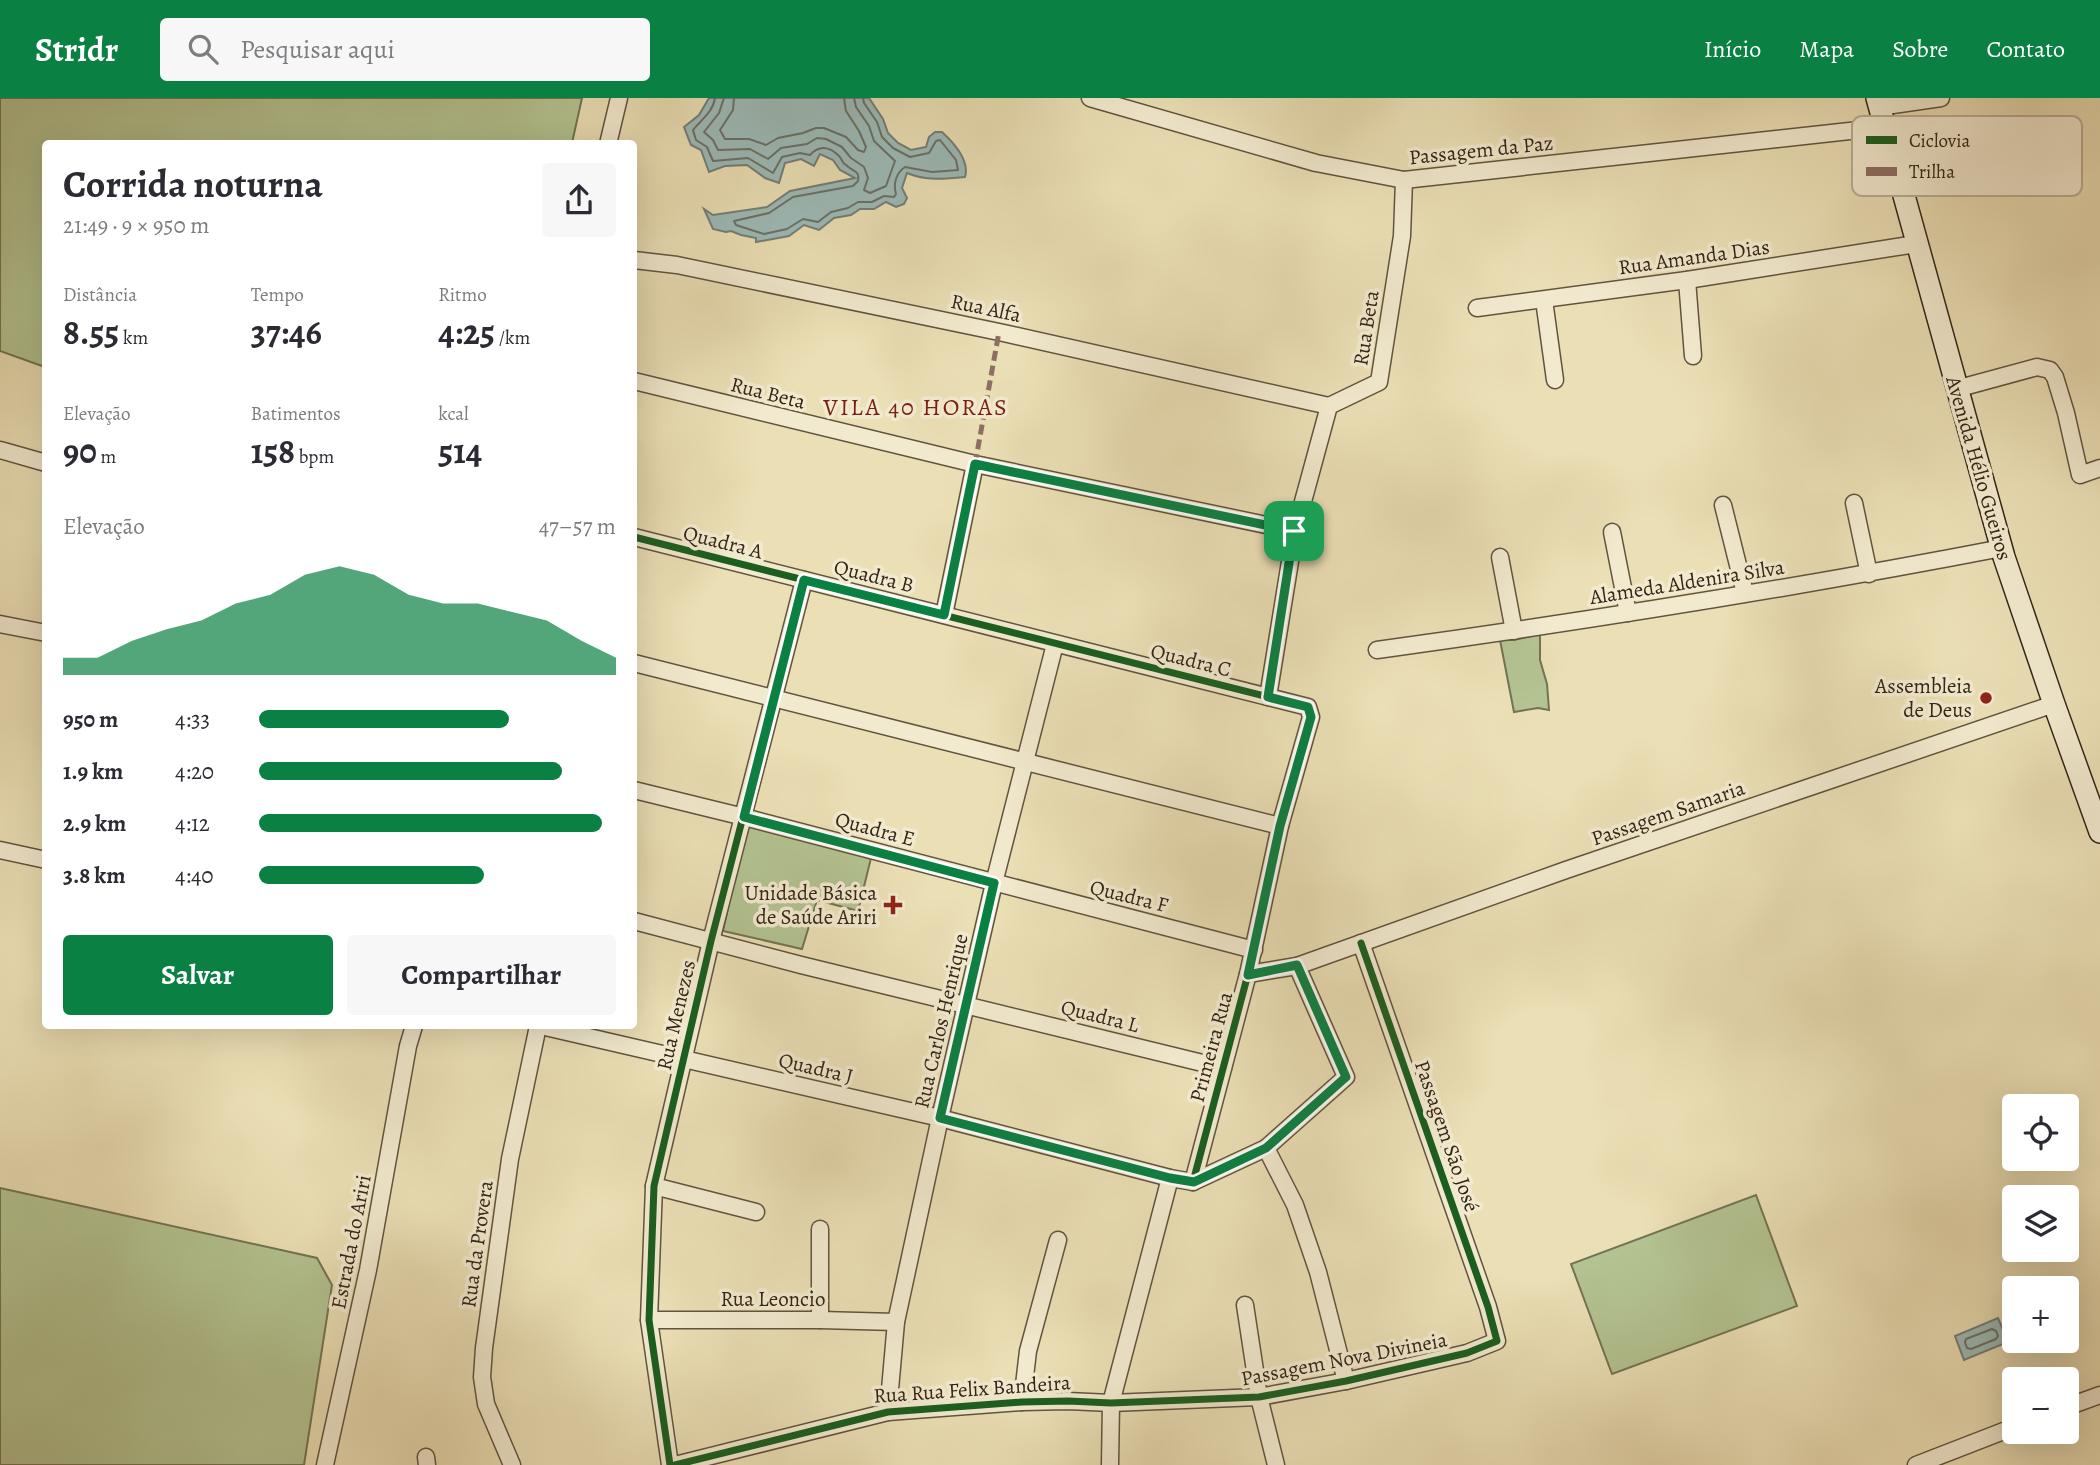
<!DOCTYPE html>
<html lang="pt">
<meta charset="utf-8">
<style>
:root{--surface:#fff;--page:#f7f7f7;--text:#2b2b33;--muted:#7c7c81;--accent:#0b8043}
body{margin:0;font-family:Alegreya,serif;background:var(--page);color:var(--text);height:100vh;display:flex;flex-direction:column;font-size:26px;white-space:nowrap}
*{box-sizing:border-box;margin:0}
p{font-size:23px;color:var(--muted)}
.icon{flex:none;width:38px;height:38px;fill:none;stroke:currentColor;stroke-width:2;stroke-linecap:round;stroke-linejoin:round}
.map{position:relative;flex:1;overflow:hidden}
.details{position:absolute;left:42px;top:42px;width:595px;height:889px;display:flex;flex-direction:column;background:var(--surface);border-radius:7px;box-shadow:0 7px 28px #0002}
.details>*{flex:none}
.controls{position:absolute;left:2002px;top:996px;display:grid;gap:14px}
.controls a{display:grid;place-items:center;width:77px;height:77px;border-radius:7px;background:var(--surface);box-shadow:0 7px 28px #0002;font-size:35px}
.pin{position:absolute;display:grid;place-items:center;width:60px;height:60px;color:#fff;margin:-30px;border-radius:14px;box-shadow:0 4px 10px #0006}
.round{display:grid;place-items:center;flex:none;width:74px;height:74px;border-radius:7px;background:var(--page)}
.overview{display:flex;align-items:center;justify-content:space-between;height:119px;padding:0 21px}
h1{font-size:38px;font-weight:600;line-height:52px}
.metrics{display:grid;grid-template-columns:repeat(3,1fr);gap:10px;height:119px;padding:7px 21px}
.metrics div{display:grid;align-content:center}
.metrics b{font-size:35px;font-weight:600}
.metrics small{font-size:19px;font-weight:400}
.metrics p{font-size:19px}
.chart{height:196px;padding:14px 21px}
.chart p{display:flex;justify-content:space-between}
.chart svg{width:100%;height:126px;margin-top:7px;fill:var(--accent);opacity:.7}
.action{display:flex;gap:14px;margin-top:auto;padding:14px 21px}
.action a{flex:1;height:80px;border-radius:7px;background:var(--accent);color:#fff;font-size:28px;font-weight:600;line-height:80px;text-align:center}
.action a+a{background:var(--page);color:var(--text)}
ul{padding:0 21px;list-style:none;font-size:23px}
li{display:grid;grid-template-columns:112px 84px 1fr;align-items:center;height:52px}
li i{height:18px;border-radius:9px;background:var(--accent)}
header{display:flex;align-items:center;gap:42px;box-sizing:border-box;height:98px;padding:0 35px;background:var(--accent);color:#fff}
header strong{font-size:33px}
nav{display:flex;gap:38px;margin-inline-start:auto;font-size:24px}
.search{width:490px;height:63px;background:var(--page);display:flex;align-items:center;gap:18px;box-sizing:border-box;padding:0 24px;border-radius:7px;color:var(--muted);font-size:26px}
.map>svg:first-child{display:block}
</style>
<header>
<strong>Stridr</strong>
<div class="search"><svg class="icon" aria-label="search" viewBox="0 0 24 24"><circle cx="10" cy="10" r="6"/><path d="M15 15l6 6"/></svg>Pesquisar aqui</div>
<nav><a>Início</a><a>Mapa</a><a>Sobre</a><a>Contato</a></nav>
</header>
<div class="map">
<svg width="2100" height="1367" viewBox="0 0 2100 1367">
<rect width="100%" height="100%" fill="#ebdfb5"/>
<filter id="stains"><feTurbulence type="fractalNoise" baseFrequency=".00286" numOctaves="4"/><feColorMatrix values="0 0 0 0 .2 0 0 0 0 .09 0 0 0 0 .02 0 0 0 .5 -.17"/></filter>
<radialGradient id="worn" r=".72"><stop offset=".6" stop-color="#630" stop-opacity="0"/><stop offset="1" stop-color="#630" stop-opacity=".3"/></radialGradient>
<g fill="#b3c391" stroke="#737454" stroke-width="2">
<path d="M 0,0 L 582,0 L 572,45 L 46,46 L 45,269 L 0,253 Z"/>
<path d="M 1540,536 L 1540,562 L 1547,586 L 1549,612 L 1538,610 L 1514,614 L 1500,542 L 1514,542 Z"/>
<path d="M 746,726 L 872,756 L 858,813 L 817,802 L 802,851 L 723,833 Z"/>
<path d="M 0,1090 L 317,1160 L 332,1187 L 304,1367 L 0,1367 Z"/>
<path d="M 1756,1097 L 1797,1208 L 1612,1276 L 1571,1166 Z"/>
</g>
<g fill="#9cbab7" stroke="#727e77" stroke-width="2">
<path d="M 709,0 L 869,0 L 883,21 L 888,35 L 898,45 L 911,52 L 926,49 L 929,39 L 935,34 L 942,34 C 954,45 970,62 965,79 C 946,81 925,83 907,75 L 902,90 L 907,100 L 904,106 L 896,109 L 886,104 L 874,111 L 860,111 L 851,117 L 834,120 L 819,132 L 804,127 L 789,138 L 756,144 L 756,140 L 741,137 L 731,133 L 726,134 L 713,131 L 704,111 L 713,117 L 767,109 L 790,93 L 855,80 L 840,72 L 833,62 L 820,56 L 814,68 L 801,61 L 785,65 L 779,85 L 765,80 L 747,67 L 725,68 L 709,74 L 701,52 L 691,47 L 684,29 L 699,17 Z"/>
<path d="M 1998,1220 L 2008,1244 L 1964,1262 L 1955,1238 Z"/>
</g>
<g fill="none" stroke-linecap="round" stroke-linejoin="round">
<g stroke="#687067" stroke-width="2">
<path d="M 715,0 C 713,14 701,22 693,32 L 696,42 L 707,49 L 713,63 L 748,60 L 773,75 L 782,59 L 800,55 L 810,57 C 819,47 829,48 839,58 C 843,62 841,64 846,67 C 853,74 860,72 858,83 L 853,88 L 793,99 L 769,115 L 734,123 L 736,127 L 764,136 L 787,131 L 803,121 L 818,124 L 831,114 L 848,110 L 858,104 L 872,104 L 884,98 L 894,99 L 896,96 C 893,86 896,75 905,69 L 932,74 L 958,72 L 956,62 L 940,42 L 936,43 L 929,55 L 910,59 L 893,50 L 882,39 L 877,24 L 864,5 L 863,0"/>
<path d="M 724,0 L 719,15 L 704,34 L 713,42 L 718,52 L 750,51 L 768,61 L 781,50 L 807,46 L 817,40 L 826,41 L 842,49 L 851,60 L 864,69 L 868,80 L 864,92 L 870,95 L 886,88 L 895,63 L 874,43 L 869,28 L 856,9 L 854,0"/>
<path d="M 734,0 L 733,12 L 720,32 L 725,41 L 749,41 L 766,47 L 778,40 L 803,35 L 816,30 L 824,30 L 846,39 L 858,52 L 864,54 L 866,49 L 859,33 L 846,13 L 844,0"/>
<path d="M 1992,1231 L 1996,1233 L 1998,1238 L 1996,1241 L 1971,1251 L 1967,1250 L 1965,1244 L 1966,1241 Z"/>
</g>
<defs>
<g id="minor">
<path d="M 1090,0 L 1316,65 L 1404,82 L 1886,29"/>
<path d="M 1879,9 L 1941,0"/>
<path d="M 608,46 L 619,0"/>
<path d="M 634,162 L 677,167 L 999,234 L 1329,308"/>
<path d="M 1687,182 L 1693,258"/>
<path d="M 1544,202 L 1555,282"/>
<path d="M 1477,210 L 1687,182 L 1916,146"/>
<path d="M 634,283 L 975,366 L 1295,433"/>
<path d="M 1956,291 L 2037,269 L 2050,272 L 2055,279 L 2066,315 L 2080,377 L 2100,370"/>
<path d="M 0,352 L 46,365"/>
<path d="M 1854,405 L 1869,476"/>
<path d="M 1723,407 L 1745,495"/>
<path d="M 1612,434 L 1628,515"/>
<path d="M 634,439 L 1308,609 L 1311,619 L 1280,728 L 1248,876 L 1193,1084"/>
<path d="M 1500,459 L 1514,533"/>
<path d="M 944,517 L 975,366"/>
<path d="M 0,526 L 46,535"/>
<path d="M 1377,552 C 1586,523 1795,490 2002,450"/>
<path d="M 634,565 L 1280,728"/>
<path d="M 1268,599 L 1295,433 L 1329,308 L 1379,284 L 1402,138 L 1404,82"/>
<path d="M 634,692 L 744,719 L 1254,852"/>
<path d="M 0,752 L 46,762"/>
<path d="M 634,823 L 801,867 L 1223,970"/>
<path d="M 1248,876 L 1297,868 L 1566,772 L 2054,606"/>
<path d="M 541,928 L 940,1020 L 1170,1080 L 1193,1084 L 1266,1050 L 1346,979 L 1297,868"/>
<path d="M 1266,1050 L 1295,1107 L 1318,1174 L 1346,1283"/>
<path d="M 654,1088 L 756,1114"/>
<path d="M 820,1131 L 820,1222"/>
<path d="M 1245,1207 L 1259,1299 L 1276,1367"/>
<path d="M 649,1222 L 820,1222 L 896,1224"/>
<path d="M 1022,1304 L 1028,1253 L 1058,1142"/>
<path d="M 2067,1309 L 2100,1297"/>
<path d="M 888,1314 L 896,1224 L 940,1020 L 994,785 L 1055,546"/>
<path d="M 426,1359 L 427,1367"/>
<path d="M 325,1367 L 368,1172 L 408,948 L 414,928"/>
<path d="M 512,1367 L 486,1306 L 482,1279 L 484,1250 L 510,1061 L 538,928"/>
<path d="M 670,1367 L 649,1222 L 654,1088 L 711,843 L 804,482"/>
<path d="M 675,1367 L 888,1314 L 1022,1304 L 1068,1303 L 1111,1305 L 1259,1299 L 1346,1283 L 1467,1255 L 1497,1243 L 1488,1209 L 1361,845"/>
<path d="M 1110,1367 L 1111,1305 L 1170,1080"/>
<path d="M 1916,1367 L 2014,1329"/>
</g>
<path id="secondary" d="M 1877,0 L 2004,459 L 2054,606 L 2100,734"/>
</defs>
<use href="#minor" stroke="#61543e" stroke-width="19"/>
<use href="#secondary" stroke="#332517" stroke-width="24"/>
<use href="#minor" stroke="#f2eacf" stroke-width="16"/>
<use href="#secondary" stroke="#f2eacf" stroke-width="21"/>
<path stroke="#8d6e63" stroke-width="5" stroke-dasharray="10 5" stroke-linecap="butt" d="M 975,366 L 999,234"/>
<defs>
<g id="cycleway">
<path d="M 634,439 L 1308,609 L 1311,619 L 1280,728 L 1248,876 L 1193,1084"/>
<path d="M 670,1367 L 649,1222 L 654,1088 L 711,843 L 804,482"/>
<path d="M 675,1367 L 888,1314 L 1022,1304 L 1068,1303 L 1111,1305 L 1259,1299 L 1346,1283 L 1467,1255 L 1497,1243 L 1488,1209 L 1361,845"/>
</g>
</defs>
<use href="#cycleway" stroke="#f2eacf" stroke-width="11"/>
<use href="#cycleway" stroke="#1b5e20" stroke-width="7"/>
</g>
<g fill="none" stroke-linecap="round" stroke-linejoin="round">
<defs>
<path id="route" d="M 975,366 L 1294,433 L 1268,599 L 1308,609 L 1311,619 L 1280,728 L 1248,877 L 1297,867 L 1346,979 L 1266,1050 L 1194,1084 L 1170,1080 L 940,1020 L 994,785 L 744,719 L 804,482 L 944,517 Z"/>
</defs>
<use href="#route" stroke="#fff" stroke-width="14"/>
<use href="#route" stroke="#0b8043" stroke-width="9"/>
</g>
<g fill="#8f2418" stroke="#f2eacf" stroke-width="2.5">
<circle cx="1986" cy="600" r="7"/>
<path d="M889.5 796.5h7v7h7v7h-7v7h-7v-7h-7v-7h7z"/>
</g>
<g text-anchor="middle" stroke-width="7" stroke-linejoin="round" paint-order="stroke">
<g font-size="21" fill="#332517" stroke="#f2eacf">
<text transform="translate(1481 52) rotate(-6)" y="7">Passagem da Paz</text>
<text transform="translate(1694 159) rotate(-8)" y="7">Rua Amanda Dias</text>
<text transform="translate(986 210) rotate(12)" y="7">Rua Alfa</text>
<text transform="translate(1366 230) rotate(-81)" y="7">Rua Beta</text>
<text transform="translate(768 295) rotate(14)" y="7">Rua Beta</text>
<text transform="translate(1979 370) rotate(74)" y="7">Avenida Hélio Gueiros</text>
<text transform="translate(723 444) rotate(14)" y="7">Quadra A</text>
<text transform="translate(874 478) rotate(14)" y="7">Quadra B</text>
<text transform="translate(1687 484) rotate(-9)" y="7">Alameda Aldenira Silva</text>
<text transform="translate(1191 562) rotate(14)" y="7">Quadra C</text>
<text transform="translate(1668 715) rotate(-19)" y="7">Passagem Samaria</text>
<text transform="translate(875 731) rotate(15)" y="7">Quadra E</text>
<text transform="translate(1129 798) rotate(14)" y="7">Quadra F</text>
<text transform="translate(676 917) rotate(-77)" y="7">Rua Menezes</text>
<text transform="translate(1100 918) rotate(14)" y="7">Quadra L</text>
<text transform="translate(941 923) rotate(-77)" y="7">Rua Carlos Henrique</text>
<text transform="translate(1211 949) rotate(-75)" y="7">Primeira Rua</text>
<text transform="translate(816 970) rotate(13)" y="7">Quadra J</text>
<text transform="translate(1447 1038) rotate(71)" y="7">Passagem São José</text>
<text transform="translate(351 1144) rotate(-79)" y="7">Estrada do Ariri</text>
<text transform="translate(477 1146) rotate(-82)" y="7">Rua da Provera</text>
<text x="773" y="1208">Rua Leoncio</text>
<text transform="translate(1344 1261) rotate(-11)" y="7">Passagem Nova Divineia</text>
<text transform="translate(972 1291) rotate(-4)" y="7">Rua Rua Felix Bandeira</text>
</g>
<g font-size="21" fill="#332517" stroke="#f2eacf" text-anchor="end">
<text x="1972" y="595">Assembleia<tspan x="1972" dy="24">de Deus</tspan></text>
<text x="877" y="802">Unidade Básica<tspan x="877" dy="24">de Saúde Ariri</tspan></text>
</g>
<g font-size="24" letter-spacing="2" fill="#7a1f14" stroke="#f2eacf">
<text x="916" y="317">VILA 40 HORAS</text>
</g>
</g>
<rect x="1852" y="18" width="230" height="80" rx="10" fill="#f2eacf" stroke="#b9af98" stroke-width="2"/>
<rect x="1866" y="38" width="31" height="8" fill="#1b5e20"/>
<rect x="1866" y="69" width="31" height="9" fill="#8d6e63"/>
<g font-size="19" fill="#332517">
<text x="1909" y="49">Ciclovia</text>
<text x="1909" y="80">Trilha</text>
</g>
<rect width="100%" height="100%" filter="url(#stains)"/>
<rect width="100%" height="100%" fill="url(#worn)"/>
</svg>
<div class="controls">
<a><svg class="icon" aria-label="locate" viewBox="0 0 24 24"><circle cx="12" cy="12" r="6"/><path d="M12 2v4M12 18v4M2 12h4M18 12h4"/></svg></a>
<a><svg class="icon" aria-label="layers" viewBox="0 0 24 24"><path d="M12 4l9 5-9 5-9-5zM3 14l9 5 9-5"/></svg></a>
<a>+</a>
<a>−</a>
</div>
<div class="pin" style="left:1294px;top:433px;background:#1e9e55"><svg class="icon" aria-label="arrive" viewBox="0 0 24 24"><path d="M6 21V4h12l-3 4 3 4H6"/></svg></div>
<section class="details">
<div class="overview"><div><h1>Corrida noturna</h1><p>21:49 · 9 × 950 m</p></div><a class="round"><svg class="icon" aria-label="share" viewBox="0 0 24 24"><path d="M12 15V3M7 8l5-5 5 5M5 13v7h14v-7"/></svg></a></div>
<div class="metrics">
<div><p>Distância</p><b>8.55<small> km</small></b></div>
<div><p>Tempo</p><b>37:46</b></div>
<div><p>Ritmo</p><b>4:25<small> /km</small></b></div>
</div>
<div class="metrics">
<div><p>Elevação</p><b>90<small> m</small></b></div>
<div><p>Batimentos</p><b>158<small> bpm</small></b></div>
<div><p>kcal</p><b>514</b></div>
</div>
<div class="chart"><p><span>Elevação</span>47–57 m</p>
<svg viewBox="0 0 160 44" preserveAspectRatio="none"><path d="M0 44V38L10 38L20 32L30 28L40 25L50 19L60 16L70 9L80 6L90 9L100 16L110 19L120 19L130 22L140 25L150 32L160 38V44z"/></svg>
</div>
<ul>
<li><b>950 m</b>4:33<i style="width:70%"></i></li>
<li><b>1.9 km</b>4:20<i style="width:85%"></i></li>
<li><b>2.9 km</b>4:12<i style="width:96%"></i></li>
<li><b>3.8 km</b>4:40<i style="width:63%"></i></li>
</ul>
<div class="action"><a>Salvar</a><a>Compartilhar</a></div>
</section>
</div>
